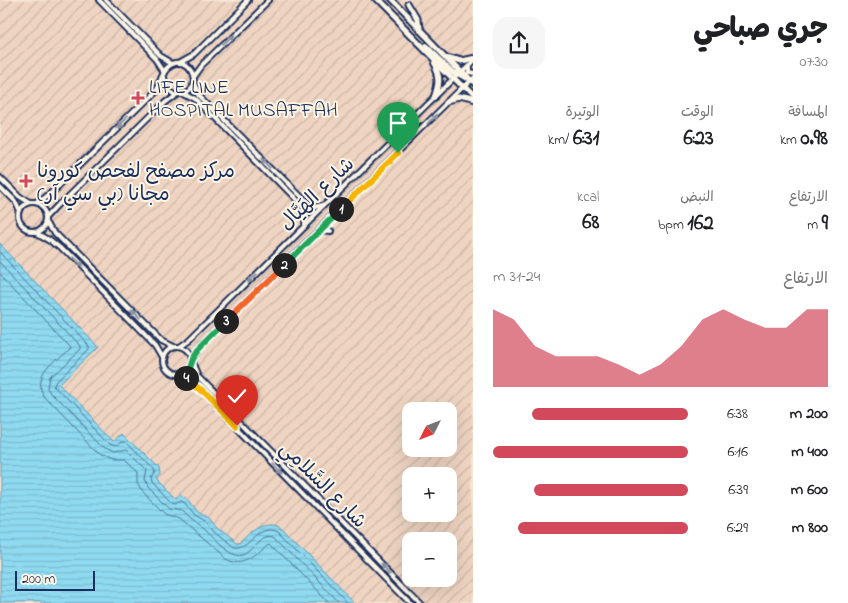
<!DOCTYPE html>
<html lang="ar">
<meta charset="utf-8">
<style>
:root{--surface:#fff;--page:#f6f6f6;--text:#202124;--muted:#757577;--accent:#d1495b}
body{margin:0;font-family:"Indie Flower","Playpen Sans Arabic",sans-serif;background:var(--page);color:var(--text);direction:rtl;height:100vh;display:flex;flex-direction:column;font-size:19px;white-space:nowrap}
*{box-sizing:border-box;margin:0}
p{font-size:16px;color:var(--muted)}
.icon{flex:none;width:28px;height:28px;fill:none;stroke:currentColor;stroke-width:2;stroke-linecap:round;stroke-linejoin:round}
.map{position:relative;flex:1;overflow:hidden;direction:ltr}
.side{display:flex;flex-direction:column;background:var(--surface);width:375px}
.side>*{flex:none}
.needle{width:32px;rotate:228deg}
.tools{position:absolute;left:402px;top:402px;display:grid;gap:10px}
.tools a{display:grid;place-items:center;width:55px;height:55px;border-radius:10px;background:var(--surface);box-shadow:0 5px 20px #0002;font-size:25px}
.scale{position:absolute;left:15px;bottom:12px;width:80px;box-sizing:border-box;padding-left:5px;border:2px solid #1b2f5e;border-top:0;font-size:14px;line-height:18px;white-space:nowrap;color:#1b2f5e;-webkit-text-stroke:4px #fcf5e5;paint-order:stroke}
.pin{position:absolute;display:grid;place-items:center;width:42px;height:42px;color:#fff;margin:-51px -21px;border-radius:50% 50% 50% 0;rotate:-45deg;box-shadow:0 0 5px #0007}
.pin .icon{rotate:45deg}
.km{position:absolute;width:25px;height:25px;margin:-12px;border-radius:50%;background:#222;color:#fff;font-size:14px;line-height:25px;text-align:center}
.round{display:grid;place-items:center;flex:none;width:52px;height:52px;border-radius:15px;background:var(--page)}
.summary{display:flex;align-items:center;justify-content:space-between;height:85px;padding:0 20px}
h1{font-size:28px;font-weight:800;line-height:38px}
.figures{display:grid;grid-template-columns:repeat(3,1fr);gap:8px;height:85px;padding:5px 20px}
.figures div{display:grid;align-content:center}
.figures b{font-size:21px;font-weight:800}
.figures small{font-size:14px;font-weight:400}
.figures p{font-size:14px}
.chart{height:140px;padding:10px 20px}
.chart p{display:flex;justify-content:space-between}
.chart svg{width:100%;height:90px;margin-top:5px;fill:var(--accent);opacity:.7}
ul{padding:0 20px;list-style:none;font-size:16px}
li{display:grid;grid-template-columns:80px 60px 1fr;align-items:center;height:38px}
li i{height:12px;border-radius:6px;background:var(--accent)}
main{display:flex;flex:1;min-height:0}
.map>svg:first-child{display:block}
</style>
<main>
<section class="side">
<div class="summary"><div><h1>جري صباحي</h1><p>07:30</p></div><a class="round"><svg class="icon" aria-label="share" viewBox="0 0 24 24"><path d="M12 15V3M7 8l5-5 5 5M5 13v7h14v-7"/></svg></a></div>
<div class="figures">
<div><p>المسافة</p><b>0.98<small> km</small></b></div>
<div><p>الوقت</p><b>6:23</b></div>
<div><p>الوتيرة</p><b>6:31<small> /km</small></b></div>
</div>
<div class="figures">
<div><p>الارتفاع</p><b>9<small> m</small></b></div>
<div><p>النبض</p><b>162<small> bpm</small></b></div>
<div><p>kcal</p><b>68</b></div>
</div>
<div class="chart"><p><span>الارتفاع</span>24–31 m</p>
<svg viewBox="0 0 160 44" preserveAspectRatio="none"><path d="M0 44V6L10 11L20 24L30 29L40 29L50 29L60 33L70 38L80 33L90 24L100 11L110 6L120 11L130 15L140 15L150 6L160 6V44z"/></svg>
</div>
<ul>
<li><b>200 m</b>6:38<i style="width:80%"></i></li>
<li><b>400 m</b>6:16<i style="width:100%"></i></li>
<li><b>600 m</b>6:39<i style="width:79%"></i></li>
<li><b>800 m</b>6:29<i style="width:87%"></i></li>
</ul>
</section>
<div class="map">
<svg width="473" height="603" viewBox="0 0 473 603">
<defs>
<pattern id="industrial-furrows" width="10" height="10" patternUnits="userSpaceOnUse" patternTransform="scale(1.25)"><rect width="10" height="10" fill="#efd4c1"/><path d="M-1 1l2-2M0 10L10 0M9 11l2-2" fill="none" stroke="#ccb6a8"/></pattern>
<pattern id="water-rules" width="6" height="5" patternUnits="userSpaceOnUse" patternTransform="scale(1.25)"><rect width="6" height="5" fill="#8fdaf0"/><path d="M0 2.5h6" fill="none" stroke="#7bbbd0"/></pattern>
</defs>
<rect width="100%" height="100%" fill="#f6e6d5"/>
<filter id="ink" filterUnits="userSpaceOnUse"><feTurbulence type="fractalNoise" baseFrequency=".02" numOctaves="2"/><feDisplacementMap in="SourceGraphic" scale="10" xChannelSelector="R" yChannelSelector="G"/><feConvolveMatrix kernelMatrix="1 2 1 2 8 2 1 2 1" color-interpolation-filters="sRGB"/></filter>
<g filter="url(#ink)">
<path fill="url(#industrial-furrows)" fill-rule="evenodd" d="M 0,0 L 473,0 L 473,603 L 355,603 L 282,527 L 270,524 L 264,525 L 240,544 L 237,544 L 217,528 L 209,518 L 197,512 L 193,507 L 176,500 L 156,480 L 159,468 L 125,433 L 114,442 L 58,385 L 97,347 L 0,244 ZM 411,411 L 449,411 L 449,449 L 411,449 ZM 411,476 L 449,476 L 449,514 L 411,514 ZM 411,541 L 449,541 L 449,579 L 411,579 Z"/>
<path fill="url(#water-rules)" stroke="#6196b6" d="M 0,244 L 98,347 L 59,385 L 114,442 L 124,433 L 159,468 L 160,475 L 156,480 L 176,500 L 181,495 L 188,500 L 197,512 L 209,518 L 217,528 L 237,544 L 240,544 C 251,534 266,517 282,527 L 355,603 L 0,603 Z"/>
<g fill="none" stroke-linecap="round" stroke-linejoin="round">
<g stroke="#497398" stroke-width="1">
<path d="M 0,252 L 89,346 L 89,349 L 56,381 L 54,386 L 110,445 L 116,447 L 123,441 L 126,441 L 154,470 L 155,473 L 151,479 L 152,483 L 171,503 L 175,505 L 181,502 L 185,504 L 194,515 L 206,522 L 214,532 L 234,548 C 252,551 259,521 279,531 L 348,603"/>
<path d="M 0,261 L 80,346 L 80,349 L 50,377 L 48,388 L 51,394 L 105,449 L 113,453 L 126,450 L 147,471 L 145,481 L 148,488 L 169,509 L 182,511 C 188,519 195,522 202,528 C 212,536 229,559 243,555 C 255,551 261,532 275,536 L 339,603"/>
<path d="M 0,272 L 70,346 L 69,348 C 56,361 30,377 45,398 L 100,455 L 111,460 L 124,460 L 138,473 L 138,484 L 143,493 L 164,514 L 179,519 L 226,559 C 244,569 256,555 269,544 L 271,543 L 329,603"/>
</g>
<defs>
<g id="minor">
<path d="M 99,0 L 157,59 L 165,71"/>
<path d="M 106,0 L 161,56 L 173,63"/>
<path d="M 180,62 L 194,54 L 248,0"/>
<path d="M 467,67 L 467,73 L 473,74"/>
<path d="M 193,76 L 201,65 L 268,0"/>
<path d="M 193,82 L 198,94 L 308,205 L 314,208 L 323,206"/>
<path d="M 182,91 L 195,98 L 302,207 L 305,217 L 304,224"/>
<path d="M 0,177 L 20,197 L 31,204"/>
<path d="M 0,186 L 16,202 L 21,213"/>
<path d="M 37,204 L 52,192 L 156,90 C 161,83 162,71 169,66 C 190,48 207,94 175,91 L 166,85 L 164,75"/>
<circle cx="34" cy="218" r="14"/>
<path d="M 48,217 L 60,204 L 165,101 L 177,92"/>
<path d="M 48,221 L 55,233 L 161,340 L 173,346"/>
<path d="M 319,230 L 328,231"/>
<path d="M 37,232 L 49,239 L 60,248 L 155,345 L 162,357"/>
<path d="M 291,267 L 291,257"/>
<circle cx="176" cy="360" r="14"/>
<path d="M 179,346 L 189,339 L 473,59"/>
<path d="M 191,359 L 199,347 L 473,78"/>
<path d="M 191,362 L 197,376 L 420,603"/>
<path d="M 180,374 L 200,389 L 410,603"/>
</g>
<g id="major">
<path d="M 375,0 L 473,99"/>
<path d="M 390,0 L 473,85"/>
<path d="M 409,5 L 418,20 L 419,30"/>
<path d="M 426,46 L 453,72 L 465,79"/>
<path d="M 447,57 L 459,61 L 473,58"/>
<path d="M 434,62 C 442,76 441,81 436,96"/>
<path d="M 449,102 L 459,99 L 473,103"/>
</g>
</defs>
<use href="#minor" stroke="#1b2f5e" stroke-width="8"/>
<use href="#major" stroke="#1b2f5e" stroke-width="9"/>
<use href="#minor" stroke="#fcf5e5" stroke-width="4"/>
<use href="#major" stroke="#fcf5e5" stroke-width="5"/>
</g>
<defs><path id="oneway-solid" d="M-6-.8H1V-3.2L6.5 0L1 3.2V.8H-6Z" transform="scale(1.25)"/></defs>
<g fill="#8c92a2">
<use href="#oneway-solid" transform="translate(226 40) rotate(-44)"/>
<use href="#oneway-solid" transform="translate(433 119) rotate(-45)"/>
<use href="#oneway-solid" transform="translate(121 124) rotate(137)"/>
<use href="#oneway-solid" transform="translate(268 164) rotate(-134)"/>
<use href="#oneway-solid" transform="translate(74 263) rotate(45)"/>
<use href="#oneway-solid" transform="translate(253 276) rotate(135)"/>
<use href="#oneway-solid" transform="translate(136 315) rotate(-135)"/>
<use href="#oneway-solid" transform="translate(277 468) rotate(46)"/>
<use href="#oneway-solid" transform="translate(386 568) rotate(-135)"/>
</g>
</g>
<g fill="none" stroke-linecap="round" stroke-linejoin="round" filter="url(#ink)">
<defs>
<path id="split-1" d="M 341,209 L 398,153"/>
<path id="split-2" d="M 284,265 L 341,209"/>
<path id="split-3" d="M 226,321 L 284,265"/>
<path id="split-4" d="M 186,378 L 180,374 L 188,368 L 191,359 L 197,350 L 226,321"/>
<path id="split-5" d="M 186,378 L 200,389 L 237,426"/>
</defs>
<use href="#split-1" stroke="#fff" stroke-width="10"/>
<use href="#split-2" stroke="#fff" stroke-width="10"/>
<use href="#split-3" stroke="#fff" stroke-width="10"/>
<use href="#split-4" stroke="#fff" stroke-width="10"/>
<use href="#split-5" stroke="#fff" stroke-width="10"/>
<use href="#split-1" stroke="#f5b400" stroke-width="6"/>
<use href="#split-2" stroke="#22a559" stroke-width="6"/>
<use href="#split-3" stroke="#f0652b" stroke-width="6"/>
<use href="#split-4" stroke="#22a559" stroke-width="6"/>
<use href="#split-5" stroke="#f5b400" stroke-width="6"/>
</g>
<g fill="#d1495b" stroke="#fcf5e5" stroke-width="2">
<path d="M135.5 90.5h5v5h5v5h-5v5h-5v-5h-5v-5h5z"/>
<path d="M23.5 173.5h5v5h5v5h-5v5h-5v-5h-5v-5h5z"/>
</g>
<g text-anchor="middle" stroke-width="4" stroke-linejoin="round" paint-order="stroke">
<g font-size="20" fill="#1b2f5e" stroke="#fcf5e5" text-anchor="start">
<text x="149" y="93">LIFE LINE<tspan x="149" dy="23">HOSPITAL MUSAFFAH</tspan></text>
<text x="37" y="177">مركز مصفح لفحص كورونا<tspan x="37" dy="23">(بي سي آر) مجانا</tspan></text>
</g>
<g font-size="20" fill="#1b2f5e" stroke="#fcf5e5">
<text transform="translate(316 193) rotate(-44)" y="7">شارع الهَيَّال</text>
<text transform="translate(324 484) rotate(45)" y="7">شارع السَّلامِي</text>
</g>
</g>
</svg>
<div class="tools">
<a><svg class="needle" viewBox="-14 -14 28 28"><path d="M0-13l5 13h-10z" fill="#e53935"/><path d="M0 13l5-13h-10z" fill="#757577"/></svg></a>
<a>+</a>
<a>−</a>
</div>
<div class="scale">200 m</div>
<div class="pin" style="left:398px;top:153px;background:#1e9e55"><svg class="icon" aria-label="arrive" viewBox="0 0 24 24"><path d="M6 21V4h12l-3 4 3 4H6"/></svg></div>
<div class="pin" style="left:237px;top:426px;background:#d93025"><svg class="icon" aria-label="check" viewBox="0 0 24 24"><path d="M5 12l5 5 9-10"/></svg></div>
<b class="km" style="left:341px;top:209px">1</b>
<b class="km" style="left:284px;top:265px">2</b>
<b class="km" style="left:226px;top:321px">3</b>
<b class="km" style="left:186px;top:378px">4</b>
</div>
</main>
